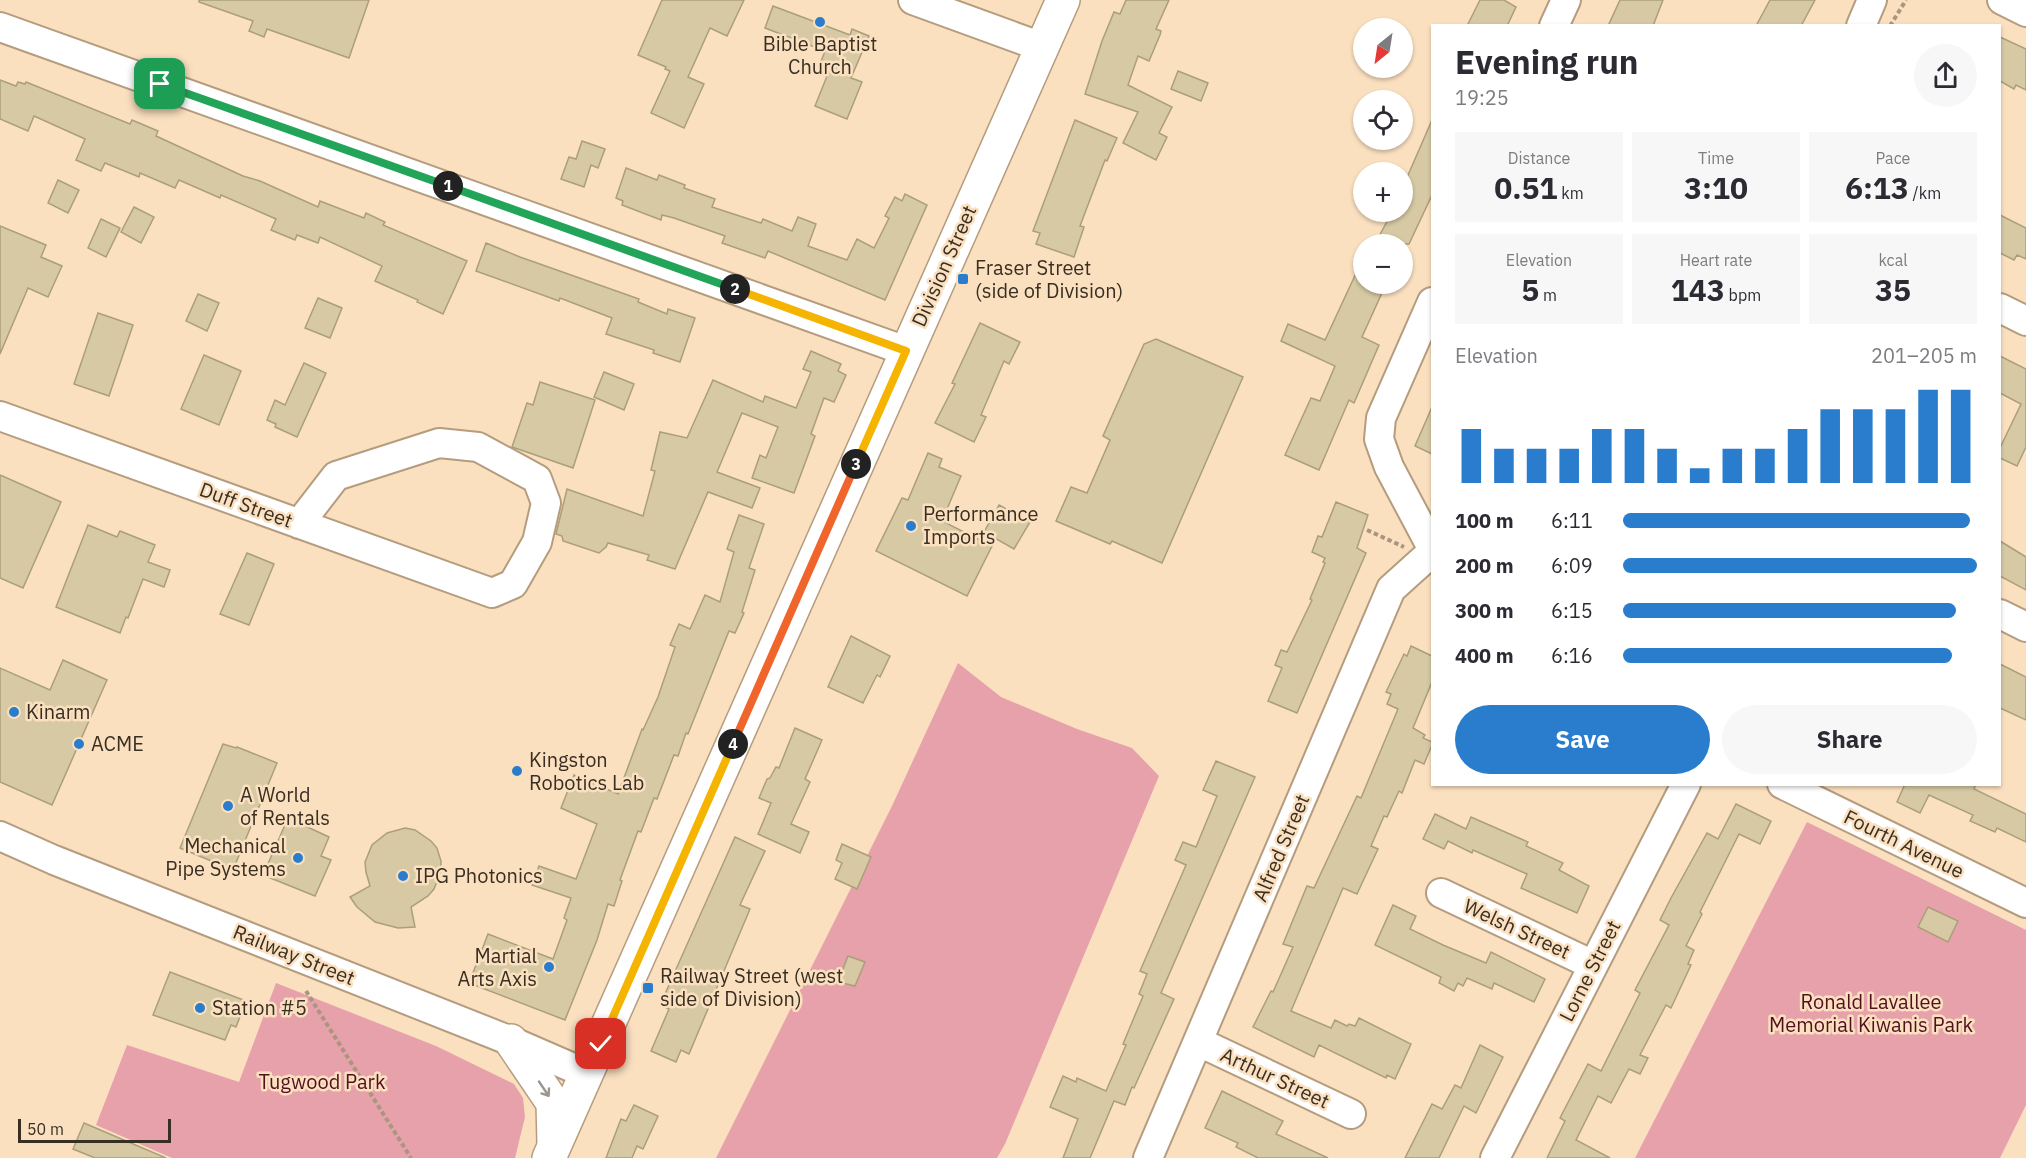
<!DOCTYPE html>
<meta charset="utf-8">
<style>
:root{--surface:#fff;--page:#f7f7f7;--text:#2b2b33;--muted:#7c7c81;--accent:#2a7dcc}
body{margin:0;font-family:"IBM Plex Sans",sans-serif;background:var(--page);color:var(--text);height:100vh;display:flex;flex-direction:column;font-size:22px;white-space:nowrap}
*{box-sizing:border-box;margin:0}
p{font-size:20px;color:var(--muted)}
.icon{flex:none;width:33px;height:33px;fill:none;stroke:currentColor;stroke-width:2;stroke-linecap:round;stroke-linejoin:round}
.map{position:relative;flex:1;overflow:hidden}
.drawer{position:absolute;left:1431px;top:24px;width:570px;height:762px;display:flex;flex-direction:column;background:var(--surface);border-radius:0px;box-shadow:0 2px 4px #0004}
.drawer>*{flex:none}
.needle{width:39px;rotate:210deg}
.buttons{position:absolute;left:1353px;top:18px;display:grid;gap:12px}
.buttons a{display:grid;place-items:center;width:60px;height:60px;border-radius:50%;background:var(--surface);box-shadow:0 2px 4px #0004;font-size:30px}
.scale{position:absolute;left:18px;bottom:15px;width:153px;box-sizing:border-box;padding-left:6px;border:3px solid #382e22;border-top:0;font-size:16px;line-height:21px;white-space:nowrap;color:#382e22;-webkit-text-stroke:4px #fbe0c0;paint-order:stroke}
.pin{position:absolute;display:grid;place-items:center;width:51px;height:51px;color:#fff;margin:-26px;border-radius:12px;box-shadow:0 3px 9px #0006}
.km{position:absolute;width:30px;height:30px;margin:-15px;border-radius:50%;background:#222;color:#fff;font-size:16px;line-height:30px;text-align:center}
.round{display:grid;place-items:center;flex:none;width:63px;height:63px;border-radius:32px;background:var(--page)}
.overview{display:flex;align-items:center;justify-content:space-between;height:102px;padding:0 24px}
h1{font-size:33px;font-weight:700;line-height:45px}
.metrics{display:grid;grid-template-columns:repeat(3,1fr);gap:9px;height:102px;padding:6px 24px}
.metrics div{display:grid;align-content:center;border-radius:0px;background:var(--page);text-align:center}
.metrics b{font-size:30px;font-weight:700}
.metrics small{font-size:16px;font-weight:400}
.metrics p{font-size:16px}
.chart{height:168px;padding:12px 24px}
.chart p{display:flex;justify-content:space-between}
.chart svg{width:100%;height:108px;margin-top:6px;stroke:var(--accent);stroke-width:6}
.cta{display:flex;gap:12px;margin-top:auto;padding:12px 24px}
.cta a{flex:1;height:69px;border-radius:36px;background:var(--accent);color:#fff;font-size:24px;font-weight:700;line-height:69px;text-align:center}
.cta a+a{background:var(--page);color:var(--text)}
ul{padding:0 24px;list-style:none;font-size:20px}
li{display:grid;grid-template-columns:96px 72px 1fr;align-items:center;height:45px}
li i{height:15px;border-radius:8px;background:var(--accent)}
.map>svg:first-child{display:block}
</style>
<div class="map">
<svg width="2026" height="1158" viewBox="0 0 2026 1158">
<rect width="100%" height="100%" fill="#fbe0c0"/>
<g fill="#e6a1aa">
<path d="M 958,663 L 1001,697 L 1077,729 L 1132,748 L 1159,776 L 1005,1144 L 997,1158 L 716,1158 L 892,806 Z"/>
<path d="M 1807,822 L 2026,930 L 2026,1105 L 2000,1158 L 1635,1158 Z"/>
<path d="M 276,983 L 436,1046 L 514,1084 L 523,1098 L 525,1117 L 515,1158 L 172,1158 L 96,1125 L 127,1045 L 239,1082 Z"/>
</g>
<g fill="#d6c9a4" stroke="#ab9f7b" stroke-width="1.5">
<path d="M 199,0 L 369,0 L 349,58 L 267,29 L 264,37 L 249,31 L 253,21 L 199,2 Z"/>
<path d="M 662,0 L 744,0 L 727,36 L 710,28 L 688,77 L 704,84 L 684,128 L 651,113 L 670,71 L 665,69 L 666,67 L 638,55 Z"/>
<path d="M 1126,0 L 1169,0 L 1156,29 L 1161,31 L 1160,35 L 1149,61 L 1138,56 L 1128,85 L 1172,107 L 1159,133 L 1167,137 L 1156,160 L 1123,143 L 1138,112 L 1085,94 L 1102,41 L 1114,12 L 1120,14 Z"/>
<path d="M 1480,0 L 1504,0 L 1516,7 L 1507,26 L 1467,26 Z"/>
<path d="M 1620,0 L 1663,0 L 1653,26 L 1608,26 Z"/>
<path d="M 1770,0 L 1815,0 L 1801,26 L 1756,26 Z"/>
<path d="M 773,6 L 850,35 L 852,29 L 869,36 L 851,78 L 862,82 L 847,119 L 815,106 L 827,76 L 817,72 L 825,51 L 765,28 Z"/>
<path d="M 2000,37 L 2026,49 L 2026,90 L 2016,85 L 2014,89 L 2000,81 Z"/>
<path d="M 1178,71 L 1208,83 L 1201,101 L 1171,89 Z"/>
<path d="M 0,80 L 16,86 L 18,82 L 25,84 L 26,82 L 130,124 L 132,120 L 158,131 L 156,136 L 243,176 L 260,181 L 318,207 L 320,201 L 364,218 L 366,213 L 385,222 L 383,225 L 467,261 L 443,314 L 417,302 L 418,300 L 375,281 L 382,266 L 320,237 L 318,243 L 297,235 L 295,240 L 271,230 L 276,219 L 221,195 L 220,198 L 179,180 L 175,188 L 140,173 L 139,177 L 105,163 L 101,171 L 76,160 L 85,139 L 34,116 L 28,131 L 0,119 Z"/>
<path d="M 1075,120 L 1117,138 L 1107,161 L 1105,160 L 1080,226 L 1084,227 L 1074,257 L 1036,244 L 1040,233 L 1033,231 Z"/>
<path d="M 1432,120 L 1432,195 L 1409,244 L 1375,244 L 1392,212 L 1402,212 L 1402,189 Z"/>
<path d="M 582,141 L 605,149 L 598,168 L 591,165 L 584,187 L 561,179 L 569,157 L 576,159 Z"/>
<path d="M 626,168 L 657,180 L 659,175 L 685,185 L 684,188 L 715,199 L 712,207 L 761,223 L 763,219 L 792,231 L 798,217 L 816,224 L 808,246 L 847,260 L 857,239 L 874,248 L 889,218 L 885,216 L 895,197 L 902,201 L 905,194 L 927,205 L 885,300 L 768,251 L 765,258 L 722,243 L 725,236 L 674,218 L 662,215 L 661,220 L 622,205 L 623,201 L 616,198 Z"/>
<path d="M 58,180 L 79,190 L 68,213 L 48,203 Z"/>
<path d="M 134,207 L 154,217 L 141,243 L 121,232 Z"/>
<path d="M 2000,215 L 2026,228 L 2026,259 L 2017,255 L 2014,260 L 2000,253 Z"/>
<path d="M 101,219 L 120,228 L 106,257 L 88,248 Z"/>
<path d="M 0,226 L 46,245 L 41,257 L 62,266 L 48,297 L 28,288 L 0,354 Z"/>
<path d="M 486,243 L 520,257 L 639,299 L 638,302 L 667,314 L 668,309 L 695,318 L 680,362 L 653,353 L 654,350 L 606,334 L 612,318 L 560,298 L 559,301 L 476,271 Z"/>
<path d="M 1364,256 L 1364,284 L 1386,284 L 1362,337 L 1379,345 L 1354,403 L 1349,400 L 1319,470 L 1285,455 L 1311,398 L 1320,401 L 1335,366 L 1281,341 L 1288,324 L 1325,340 Z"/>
<path d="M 198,294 L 219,303 L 207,331 L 186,321 Z"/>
<path d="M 318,298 L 342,308 L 330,338 L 305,328 Z"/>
<path d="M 98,313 L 133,325 L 109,396 L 74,384 Z"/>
<path d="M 980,323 L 1020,342 L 1009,364 L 1004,361 L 981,415 L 986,417 L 974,442 L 935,423 L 955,384 L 952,383 Z"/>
<path d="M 1156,339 L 1243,377 L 1162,563 L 1112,541 L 1110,544 L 1056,521 L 1071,487 L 1087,493 L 1110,440 L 1103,436 L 1144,344 Z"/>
<path d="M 811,351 L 841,364 L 838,371 L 846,375 L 834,402 L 824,398 L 811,434 L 815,436 L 794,493 L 752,478 L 760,455 L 766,458 L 778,427 L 742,413 L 717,472 L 760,488 L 752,508 L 708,492 L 675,569 L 647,560 L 649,555 L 608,543 L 606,547 L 599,553 L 563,541 L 562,536 L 556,534 L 567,489 L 643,516 L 655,471 L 651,470 L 660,432 L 687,438 L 713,380 L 763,402 L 765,396 L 796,408 L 811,372 L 803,369 Z"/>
<path d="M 204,355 L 241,371 L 219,425 L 181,409 Z"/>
<path d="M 2000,356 L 2026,369 L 2026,447 L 2017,466 L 2000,458 L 2000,448 L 2021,404 L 2000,393 Z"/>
<path d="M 304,363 L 326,373 L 297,437 L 275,427 L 276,424 L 267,420 L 275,400 L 285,405 Z"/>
<path d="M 604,372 L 634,384 L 624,410 L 594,397 Z"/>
<path d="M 540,382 L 595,400 L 573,468 L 512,447 L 527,403 L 533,405 Z"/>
<path d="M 1432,407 L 1432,454 L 1415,446 Z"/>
<path d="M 928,453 L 942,459 L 939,467 L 961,476 L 942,521 L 992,546 L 967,596 L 876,551 L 902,498 L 908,500 Z"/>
<path d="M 0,475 L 61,502 L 23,588 L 0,578 Z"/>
<path d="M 1336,502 L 1368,515 L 1357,548 L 1366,553 L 1297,713 L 1268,701 L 1282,668 L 1275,665 L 1281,650 L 1287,652 L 1312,600 L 1310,599 L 1325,563 L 1323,562 L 1325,558 L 1312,552 L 1318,536 L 1322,537 Z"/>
<path d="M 999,505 L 1030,522 L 1014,549 L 984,532 Z"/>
<path d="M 739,515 L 764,524 L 749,568 L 755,570 L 742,612 L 744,613 L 735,633 L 729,631 L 688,734 L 686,733 L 678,756 L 674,755 L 657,799 L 654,798 L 641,832 L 638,831 L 620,880 L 622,881 L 614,906 L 608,904 L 597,940 L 565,1020 L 469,983 L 488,934 L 553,959 L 567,920 L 564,918 L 571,898 L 532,885 L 539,866 L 576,879 L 597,824 L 561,808 L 574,775 L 618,794 L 642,729 L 643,730 L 658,697 L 675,647 L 670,645 L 679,624 L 690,629 L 705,595 L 720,602 L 734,552 L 727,549 Z"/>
<path d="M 88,525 L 117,537 L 120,531 L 155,545 L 148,562 L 170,570 L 164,587 L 143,579 L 128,618 L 126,617 L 120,633 L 56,607 Z"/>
<path d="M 2000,541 L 2026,557 L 2026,590 L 2000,576 Z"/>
<path d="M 247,553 L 274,564 L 249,625 L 220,614 Z"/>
<path d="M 851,636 L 890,656 L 880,677 L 877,675 L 863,703 L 828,687 Z"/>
<path d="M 1411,646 L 1432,656 L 1432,682 L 1413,728 L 1425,735 L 1423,738 L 1432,742 L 1432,745 L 1424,764 L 1415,760 L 1402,793 L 1399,791 L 1387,817 L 1384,816 L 1371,846 L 1378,849 L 1357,894 L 1343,888 L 1291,1011 L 1331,1028 L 1335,1020 L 1347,1026 L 1349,1024 L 1355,1026 L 1359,1018 L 1411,1044 L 1395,1079 L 1387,1075 L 1386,1078 L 1319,1045 L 1314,1057 L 1253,1027 L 1271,991 L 1273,992 L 1293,947 L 1283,944 L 1307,886 L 1314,888 L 1357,796 L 1361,798 L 1383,745 L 1398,709 L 1387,704 L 1391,694 L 1386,692 L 1404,654 L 1407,656 Z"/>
<path d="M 63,660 L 107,680 L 52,805 L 0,782 L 0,668 L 50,690 Z"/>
<path d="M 2000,664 L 2026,677 L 2026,720 L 2000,708 Z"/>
<path d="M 795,728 L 822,740 L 805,779 L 810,782 L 791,824 L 809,832 L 800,853 L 758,834 L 771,803 L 759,798 L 767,779 L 770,778 L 776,767 L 779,768 Z"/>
<path d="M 223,744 L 236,748 L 237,747 L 277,763 L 233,870 L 180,848 Z"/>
<path d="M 1216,761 L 1255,777 L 1161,993 L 1174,999 L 1134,1088 L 1132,1087 L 1125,1105 L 1114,1101 L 1090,1158 L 1063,1158 L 1078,1119 L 1050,1107 L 1063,1076 L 1076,1082 L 1077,1078 L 1106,1091 L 1126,1045 L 1123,1044 L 1143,996 L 1139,994 L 1147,974 L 1140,971 L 1186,865 L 1175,860 L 1183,842 L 1196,847 L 1217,796 L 1203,790 Z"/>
<path d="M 1905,784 L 1976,784 L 1974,789 L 2026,814 L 2026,842 L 1997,828 L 1995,832 L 1970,821 L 1973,815 L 1929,795 L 1920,813 L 1897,802 Z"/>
<path d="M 1736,804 L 1771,821 L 1760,844 L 1739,834 L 1700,912 L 1702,914 L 1686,946 L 1694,950 L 1688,964 L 1691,965 L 1671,1008 L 1666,1005 L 1640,1055 L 1648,1058 L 1640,1074 L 1629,1069 L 1611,1103 L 1598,1096 L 1576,1140 L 1610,1158 L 1547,1158 L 1565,1121 L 1560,1118 L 1588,1064 L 1601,1071 L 1640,993 L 1635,990 L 1669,925 L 1660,920 L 1671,898 L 1707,833 L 1718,839 Z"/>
<path d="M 1435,814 L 1466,829 L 1471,817 L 1528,842 L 1526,846 L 1563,863 L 1559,870 L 1589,886 L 1577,913 L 1521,888 L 1527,874 L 1473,850 L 1472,853 L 1448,841 L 1444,849 L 1423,839 Z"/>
<path d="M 288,818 L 329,837 L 321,856 L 331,860 L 315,896 L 263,875 Z"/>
<path d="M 405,828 L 415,830 L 431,841 L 437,848 L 441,861 L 441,871 L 434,889 L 428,896 L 411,907 L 415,927 L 398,928 L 375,922 L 357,907 L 350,897 L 370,886 L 366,872 L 365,862 L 372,845 L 387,833 Z"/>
<path d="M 735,837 L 765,851 L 740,905 L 750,909 L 689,1054 L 681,1050 L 676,1062 L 651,1051 L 669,1009 L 660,1005 Z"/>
<path d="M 842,844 L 871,857 L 857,889 L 835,879 L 842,863 L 836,860 Z"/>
<path d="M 1393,905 L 1416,916 L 1410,929 L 1443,945 L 1486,963 L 1491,952 L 1545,979 L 1534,1002 L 1494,983 L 1492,989 L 1467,978 L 1463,986 L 1458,983 L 1454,991 L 1439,983 L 1441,977 L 1375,945 Z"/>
<path d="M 1928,907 L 1958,921 L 1948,942 L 1918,927 Z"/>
<path d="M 848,956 L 865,962 L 855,986 L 838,982 Z"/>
<path d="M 170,972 L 246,1001 L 236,1027 L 231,1025 L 225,1040 L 153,1015 Z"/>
<path d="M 1480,1045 L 1503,1057 L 1476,1113 L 1464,1106 L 1439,1158 L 1405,1158 L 1432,1104 L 1442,1109 L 1455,1085 L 1461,1088 Z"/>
<path d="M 1222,1091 L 1283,1121 L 1276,1134 L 1328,1158 L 1258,1158 L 1236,1147 L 1238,1143 L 1205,1128 Z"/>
<path d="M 634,1105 L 658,1116 L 643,1149 L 637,1146 L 632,1158 L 606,1158 L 621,1119 L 626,1121 Z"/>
<path d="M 84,1123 L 166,1158 L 95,1158 L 73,1149 Z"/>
</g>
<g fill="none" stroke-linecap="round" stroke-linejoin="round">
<defs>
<g id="minor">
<path d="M 913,0 L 1042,47"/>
<path d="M 2002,0 L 2026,12"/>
<path d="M 1554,26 L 1566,0"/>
<path d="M 1861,26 L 1872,0"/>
<path d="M 0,27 L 906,351"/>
<path d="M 1432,302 L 1381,418 L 1379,439 L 1389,467 L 1432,548"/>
<path d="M 2000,308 L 2026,321"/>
<path d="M 0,416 L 492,593 L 513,584 L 537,542 L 546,503 L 537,479 L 478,447 L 439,443 L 336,476 L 299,524"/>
<path d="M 2000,614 L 2026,627"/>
<path d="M 1782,784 L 2026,903"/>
<path d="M 0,836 L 54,860 L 511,1041 L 587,1074"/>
<path d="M 1441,893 L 1593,965"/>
<path d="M 1199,1042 L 1351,1114"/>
<path d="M 1148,1158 L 1391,589 L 1432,552"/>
<path d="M 1495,1158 L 1686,784"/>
</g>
<g id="major">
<path d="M 511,1041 L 553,1103 L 554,1144"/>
<path d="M 549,1158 L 1063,0"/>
</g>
</defs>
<use href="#minor" stroke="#b59c7e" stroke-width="32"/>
<use href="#major" stroke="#b59c7e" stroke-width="36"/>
<g stroke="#aa967e" stroke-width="4" stroke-dasharray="4.5 3" stroke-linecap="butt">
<path d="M 1890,26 L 1906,0"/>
<path d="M 1367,530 L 1404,547"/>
<path d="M 306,991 L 411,1158"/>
</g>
<use href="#minor" stroke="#fff" stroke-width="28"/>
<use href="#major" stroke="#fff" stroke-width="33"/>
</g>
<defs><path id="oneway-shaft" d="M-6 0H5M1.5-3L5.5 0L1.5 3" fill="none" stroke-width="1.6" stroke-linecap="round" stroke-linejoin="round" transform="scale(1.5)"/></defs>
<use stroke="#9c9690" href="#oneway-shaft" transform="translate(544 1089) rotate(56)"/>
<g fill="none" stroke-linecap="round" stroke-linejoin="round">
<defs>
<path id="split-1" d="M 160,84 L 448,186"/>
<path id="split-2" d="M 448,186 L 735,289"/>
<path id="split-3" d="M 735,289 L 906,351 L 856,464"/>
<path id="split-4" d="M 733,744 L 856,464"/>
<path id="split-5" d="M 601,1044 L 733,744"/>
</defs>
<use href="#split-1" stroke="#fff" stroke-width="12"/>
<use href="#split-2" stroke="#fff" stroke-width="12"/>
<use href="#split-3" stroke="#fff" stroke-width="12"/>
<use href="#split-4" stroke="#fff" stroke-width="12"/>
<use href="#split-5" stroke="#fff" stroke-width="12"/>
<use href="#split-1" stroke="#22a559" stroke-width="8"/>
<use href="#split-2" stroke="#22a559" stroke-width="8"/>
<use href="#split-3" stroke="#f5b400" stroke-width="8"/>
<use href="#split-4" stroke="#f0652b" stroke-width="8"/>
<use href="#split-5" stroke="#f5b400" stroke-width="8"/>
</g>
<g fill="#2a7dcc" stroke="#fbe0c0" stroke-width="2">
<circle cx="820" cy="22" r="6"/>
<rect x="957" y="273" width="12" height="12" rx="3"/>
<circle cx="911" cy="526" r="6"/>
<circle cx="14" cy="712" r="6"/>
<circle cx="79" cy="744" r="6"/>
<circle cx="517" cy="771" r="6"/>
<circle cx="228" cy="806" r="6"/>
<circle cx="298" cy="858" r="6"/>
<circle cx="403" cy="876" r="6"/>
<circle cx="549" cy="967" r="6"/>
<rect x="642" y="982" width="12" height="12" rx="3"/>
<circle cx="200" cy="1008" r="6"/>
</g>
<g text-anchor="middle" stroke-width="5" stroke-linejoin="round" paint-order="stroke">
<g font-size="20" fill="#382e22" stroke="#fbe0c0" text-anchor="start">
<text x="820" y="51" text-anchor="middle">Bible Baptist<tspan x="820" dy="23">Church</tspan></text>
<text x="975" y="275">Fraser Street<tspan x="975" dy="23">(side of Division)</tspan></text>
<text x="923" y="521">Performance<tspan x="923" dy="23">Imports</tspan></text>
<text x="26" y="719">Kinarm</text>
<text x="91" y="751">ACME</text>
<text x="529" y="767">Kingston<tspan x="529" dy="23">Robotics Lab</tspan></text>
<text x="240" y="802">A World<tspan x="240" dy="23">of Rentals</tspan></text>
<text x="286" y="853" text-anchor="end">Mechanical<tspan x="286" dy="23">Pipe Systems</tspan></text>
<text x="415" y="883">IPG Photonics</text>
<text x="537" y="963" text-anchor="end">Martial<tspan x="537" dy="23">Arts Axis</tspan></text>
<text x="660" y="983">Railway Street (west<tspan x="660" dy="23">side of Division)</tspan></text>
<text x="212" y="1015">Station #5</text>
</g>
<g font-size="20" fill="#382e22" stroke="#fbe0c0">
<text transform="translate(944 266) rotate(-66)" y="7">Division Street</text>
<text transform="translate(246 505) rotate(20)" y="7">Duff Street</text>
<text transform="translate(1904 844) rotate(26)" y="7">Fourth Avenue</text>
<text transform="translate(1281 848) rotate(-67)" y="7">Alfred Street</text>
<text transform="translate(1517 929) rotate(25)" y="7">Welsh Street</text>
<text transform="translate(294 955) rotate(22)" y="7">Railway Street</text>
<text transform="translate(1590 971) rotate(-63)" y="7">Lorne Street</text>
<text transform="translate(1275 1078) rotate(25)" y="7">Arthur Street</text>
</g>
<g font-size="20" fill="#530f21" stroke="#fbe0c0">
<text x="1871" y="1009">Ronald Lavallee<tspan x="1871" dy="23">Memorial Kiwanis Park</tspan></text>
<text x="322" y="1089">Tugwood Park</text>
</g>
</g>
</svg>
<div class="buttons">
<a><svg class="needle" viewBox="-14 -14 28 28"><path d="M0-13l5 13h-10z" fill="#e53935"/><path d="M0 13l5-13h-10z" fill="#7c7c81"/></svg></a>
<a><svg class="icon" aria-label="locate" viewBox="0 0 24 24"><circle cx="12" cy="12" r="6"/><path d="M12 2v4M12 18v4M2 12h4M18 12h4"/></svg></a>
<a>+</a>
<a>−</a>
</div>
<div class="scale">50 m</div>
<div class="pin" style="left:160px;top:84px;background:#1e9e55"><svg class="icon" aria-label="arrive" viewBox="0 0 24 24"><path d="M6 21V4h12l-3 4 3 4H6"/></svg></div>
<div class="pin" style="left:601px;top:1044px;background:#d93025"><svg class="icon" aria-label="check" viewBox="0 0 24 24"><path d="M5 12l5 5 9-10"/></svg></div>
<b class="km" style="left:448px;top:186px">1</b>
<b class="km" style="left:735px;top:289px">2</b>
<b class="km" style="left:856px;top:464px">3</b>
<b class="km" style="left:733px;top:744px">4</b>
<section class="drawer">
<div class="overview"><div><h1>Evening run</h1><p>19:25</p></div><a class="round"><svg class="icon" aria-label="share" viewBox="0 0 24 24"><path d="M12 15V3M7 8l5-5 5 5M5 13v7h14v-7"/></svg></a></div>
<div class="metrics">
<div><p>Distance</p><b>0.51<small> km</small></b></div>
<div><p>Time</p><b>3:10</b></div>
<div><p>Pace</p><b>6:13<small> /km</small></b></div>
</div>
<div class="metrics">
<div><p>Elevation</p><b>5<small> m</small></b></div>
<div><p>Heart rate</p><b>143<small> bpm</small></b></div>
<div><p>kcal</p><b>35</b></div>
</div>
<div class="chart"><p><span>Elevation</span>201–205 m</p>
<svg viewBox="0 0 160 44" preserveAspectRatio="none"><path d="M5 44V22M15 44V30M25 44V30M35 44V30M45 44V22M55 44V22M65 44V30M75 44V38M85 44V30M95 44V30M105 44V22M115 44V14M125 44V14M135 44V14M145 44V6M155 44V6"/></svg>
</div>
<ul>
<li><b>100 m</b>6:11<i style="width:98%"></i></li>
<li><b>200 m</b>6:09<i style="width:100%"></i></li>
<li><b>300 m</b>6:15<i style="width:94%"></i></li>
<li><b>400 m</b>6:16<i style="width:93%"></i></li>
</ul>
<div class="cta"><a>Save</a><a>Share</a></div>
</section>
</div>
